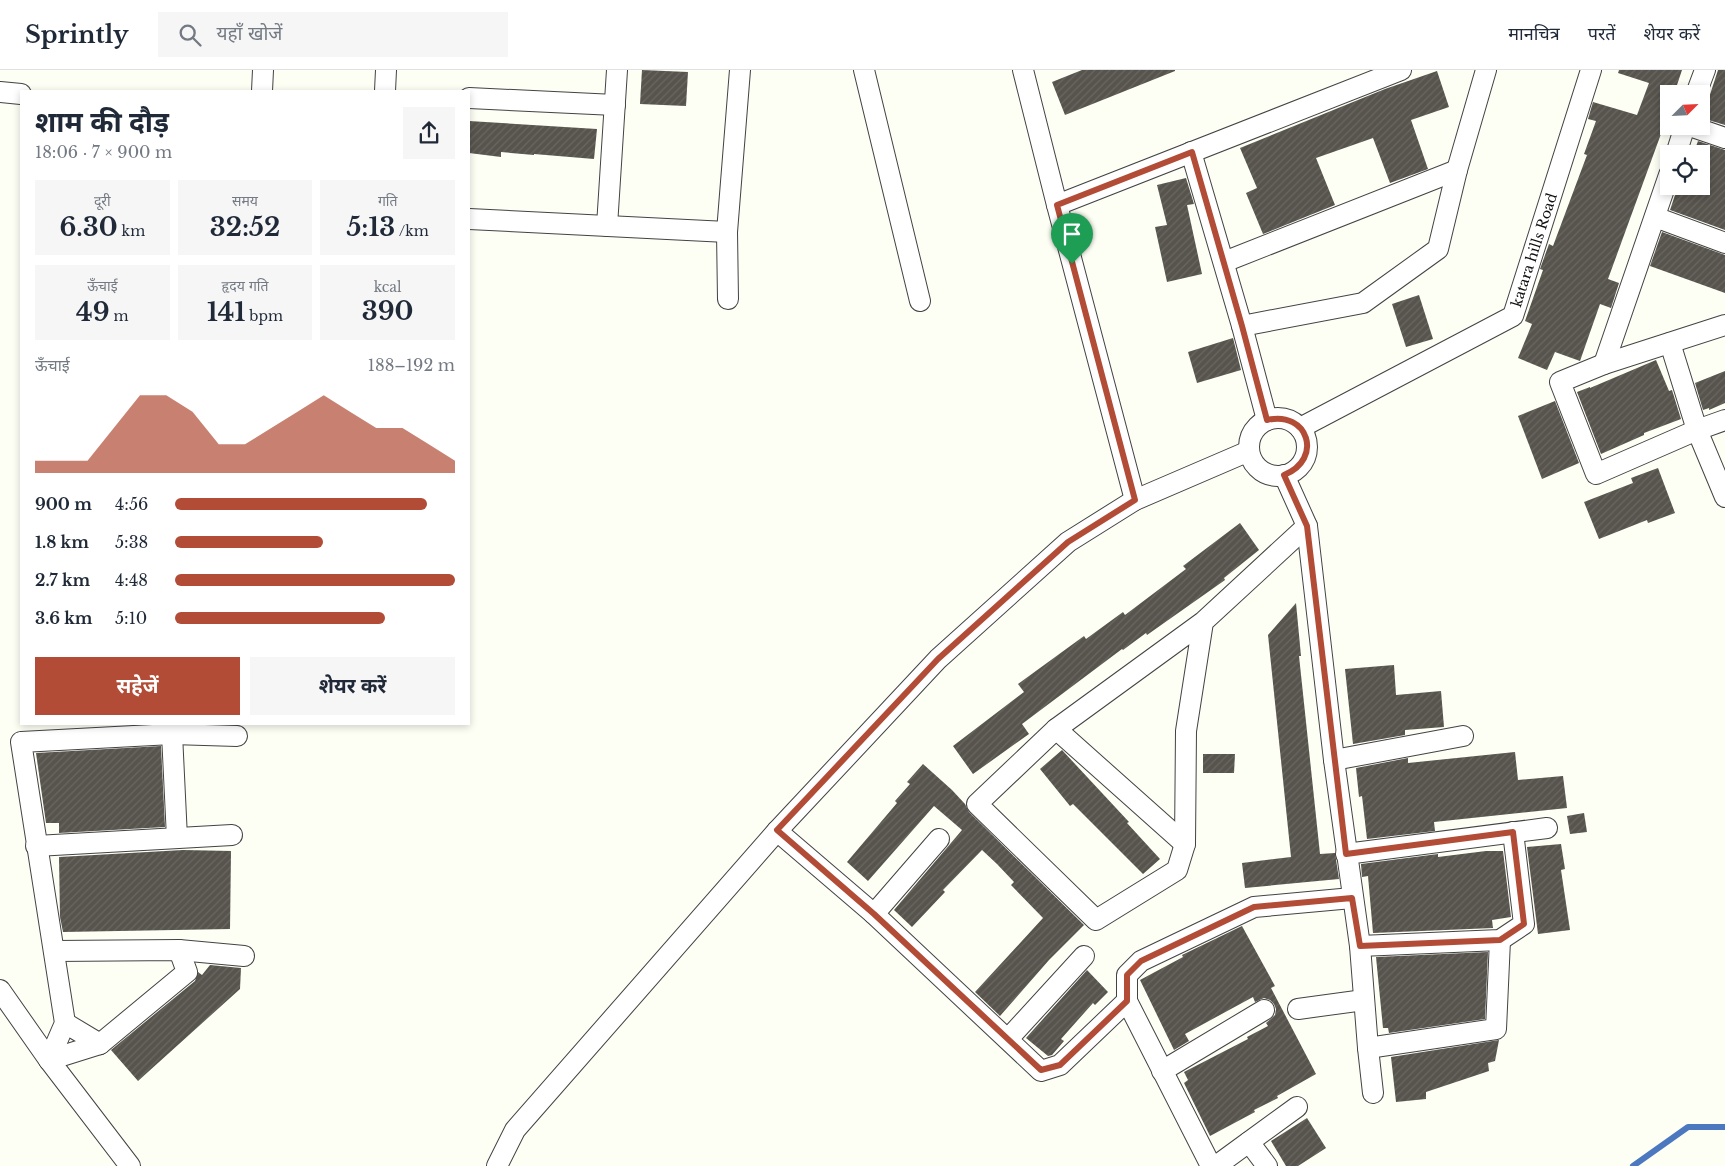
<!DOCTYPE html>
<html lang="hi">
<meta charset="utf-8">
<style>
:root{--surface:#fff;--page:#f6f6f7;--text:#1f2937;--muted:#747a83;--line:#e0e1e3;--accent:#b24c36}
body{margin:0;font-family:"Libre Baskerville","Noto Sans Devanagari",serif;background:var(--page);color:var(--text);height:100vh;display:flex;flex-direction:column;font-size:19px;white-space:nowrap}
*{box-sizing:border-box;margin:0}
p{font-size:16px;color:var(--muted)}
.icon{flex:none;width:28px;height:28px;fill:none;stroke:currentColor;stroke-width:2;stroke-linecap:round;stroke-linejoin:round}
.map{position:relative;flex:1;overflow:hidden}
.sheet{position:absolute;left:20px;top:20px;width:450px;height:635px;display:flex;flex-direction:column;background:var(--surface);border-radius:0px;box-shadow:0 2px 8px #0003}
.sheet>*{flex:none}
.needle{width:32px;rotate:66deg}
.controls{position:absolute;left:1660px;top:15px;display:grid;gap:10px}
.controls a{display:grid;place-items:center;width:50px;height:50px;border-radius:0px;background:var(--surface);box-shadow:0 2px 8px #0003;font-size:25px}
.pin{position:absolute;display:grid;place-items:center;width:42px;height:42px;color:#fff;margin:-51px -21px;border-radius:50% 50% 50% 0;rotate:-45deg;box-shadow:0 0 5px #0007}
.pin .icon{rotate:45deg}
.round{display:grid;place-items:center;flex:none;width:52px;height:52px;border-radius:0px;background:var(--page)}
.headline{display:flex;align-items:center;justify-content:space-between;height:85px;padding:0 15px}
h1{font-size:28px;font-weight:700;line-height:38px}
.figures{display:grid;grid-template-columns:repeat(3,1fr);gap:8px;height:85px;padding:5px 15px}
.figures div{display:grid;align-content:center;border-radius:0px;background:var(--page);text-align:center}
.figures b{font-size:25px;font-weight:700}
.figures small{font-size:14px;font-weight:400}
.figures p{font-size:14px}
.chart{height:140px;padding:10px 15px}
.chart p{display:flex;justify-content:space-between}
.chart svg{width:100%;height:90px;margin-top:5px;fill:var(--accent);opacity:.7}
.primary-button{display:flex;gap:10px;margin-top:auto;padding:10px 15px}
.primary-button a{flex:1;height:58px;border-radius:0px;background:var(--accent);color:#fff;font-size:20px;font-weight:700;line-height:58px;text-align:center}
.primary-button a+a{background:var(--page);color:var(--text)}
ul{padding:0 15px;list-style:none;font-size:16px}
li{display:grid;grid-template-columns:80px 60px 1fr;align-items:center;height:38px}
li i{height:12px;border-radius:6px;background:var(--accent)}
header{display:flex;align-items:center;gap:30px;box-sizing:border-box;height:70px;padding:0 25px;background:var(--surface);border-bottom:1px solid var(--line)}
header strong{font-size:24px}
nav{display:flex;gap:28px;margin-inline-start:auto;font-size:18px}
.search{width:350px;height:45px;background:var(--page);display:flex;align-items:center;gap:12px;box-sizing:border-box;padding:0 18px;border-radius:0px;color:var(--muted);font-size:19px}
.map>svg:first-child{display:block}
</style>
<header>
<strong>Sprintly</strong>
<div class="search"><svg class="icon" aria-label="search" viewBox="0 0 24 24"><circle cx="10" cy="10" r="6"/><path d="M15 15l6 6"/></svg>यहाँ खोजें</div>
<nav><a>मानचित्र</a><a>परतें</a><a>शेयर करें</a></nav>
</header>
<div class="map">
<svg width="1725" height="1096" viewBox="0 0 1725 1096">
<defs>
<pattern id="building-hatch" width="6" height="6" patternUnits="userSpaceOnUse" patternTransform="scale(1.25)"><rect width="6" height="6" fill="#57534d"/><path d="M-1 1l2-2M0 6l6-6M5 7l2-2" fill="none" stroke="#6a6762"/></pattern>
</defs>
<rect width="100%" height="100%" fill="#fdfef4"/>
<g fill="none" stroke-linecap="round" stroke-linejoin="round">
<path stroke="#4c78bf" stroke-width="6" d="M 1633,1096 L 1688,1057 L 1725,1057"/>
</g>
<g fill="url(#building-hatch)">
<path d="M 642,0 L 688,2 L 686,36 L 640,34 Z"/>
<path d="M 1082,0 L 1175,0 L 1175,1 L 1065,45 L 1052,12 Z"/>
<path d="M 1619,0 L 1682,0 L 1674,24 L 1669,24 L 1669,42 L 1608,209 L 1619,213 L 1611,238 L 1600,234 L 1580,291 L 1555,282 L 1547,300 L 1518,288 L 1532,254 L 1525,251 L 1543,200 L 1540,199 L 1549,174 L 1553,176 L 1587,85 L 1584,84 L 1596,51 L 1588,49 L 1593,32 L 1637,45 L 1649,13 L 1618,3 Z"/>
<path d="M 1718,0 L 1725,0 L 1725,55 L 1705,49 L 1706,47 L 1703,46 Z"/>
<path d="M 1437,1 L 1449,37 L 1411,50 L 1428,99 L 1390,113 L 1373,68 L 1316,88 L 1335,135 L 1263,164 L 1246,123 L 1257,118 L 1240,78 L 1385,19 Z"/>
<path d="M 469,51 L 597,59 L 594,89 L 534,84 L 534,85 L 501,82 L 501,87 L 469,83 Z"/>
<path d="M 1698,71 L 1725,80 L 1725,160 L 1670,140 L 1678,116 L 1701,116 L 1701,84 L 1693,84 Z"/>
<path d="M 1186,108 L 1194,134 L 1187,135 L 1202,204 L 1167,212 L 1155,157 L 1167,155 L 1157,115 Z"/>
<path d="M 1662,162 L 1725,185 L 1725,223 L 1650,196 Z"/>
<path d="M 1419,225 L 1433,269 L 1406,277 L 1392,234 Z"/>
<path d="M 1233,268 L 1241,300 L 1197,313 L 1188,282 Z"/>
<path d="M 1656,290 L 1669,321 L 1672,320 L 1681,349 L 1644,363 L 1644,365 L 1601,384 L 1577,322 L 1590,317 L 1590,318 Z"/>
<path d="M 1725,301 L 1725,333 L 1709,340 L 1709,338 L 1703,340 L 1695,313 Z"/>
<path d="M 1555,331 L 1579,393 L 1542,409 L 1518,346 Z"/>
<path d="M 1658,398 L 1675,443 L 1648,453 L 1647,450 L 1599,469 L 1584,432 L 1633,413 L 1631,408 Z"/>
<path d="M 1240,453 L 1259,480 L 1224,508 L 1225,510 L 1147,565 L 1146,563 L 1123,580 L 1122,579 L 1022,654 L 1029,664 L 973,704 L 953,676 L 1024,622 L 1018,614 L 1084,566 L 1086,569 L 1123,542 L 1125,545 L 1186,499 L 1183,496 Z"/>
<path d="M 1296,533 L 1301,586 L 1299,586 L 1320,784 L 1335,783 L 1339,809 L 1245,818 L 1242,793 L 1291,787 L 1268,565 Z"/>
<path d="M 1394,595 L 1396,625 L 1441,621 L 1444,657 L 1405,660 L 1405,665 L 1353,674 L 1345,599 Z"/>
<path d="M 161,676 L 165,757 L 59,763 L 59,753 L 46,753 L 36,683 Z"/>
<path d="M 1062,680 L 1129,752 L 1127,753 L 1160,789 L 1143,804 L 1073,734 L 1070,736 L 1040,699 Z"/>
<path d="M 1515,682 L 1518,710 L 1563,706 L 1567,738 L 1434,752 L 1435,761 L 1367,769 L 1362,726 L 1359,727 L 1356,698 L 1408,688 L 1408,693 Z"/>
<path d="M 1203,684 L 1235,684 L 1234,703 L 1203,703 Z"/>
<path d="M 923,694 L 952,720 L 965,734 L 969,742 L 1084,855 L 1049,890 L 1000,946 L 975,922 L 1043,848 L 1011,815 L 1014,812 L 997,794 L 982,780 L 943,820 L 945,822 L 912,857 L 894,840 L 962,760 L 934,736 L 868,811 L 847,792 L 897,733 L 895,731 L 910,714 L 907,712 Z"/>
<path d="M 1584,743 L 1587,762 L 1570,764 L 1567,746 Z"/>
<path d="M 1561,774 L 1565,799 L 1561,800 L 1570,860 L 1538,864 L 1527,777 Z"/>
<path d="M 183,780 L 231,781 L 230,859 L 63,862 L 60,847 L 59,787 Z"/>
<path d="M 1486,781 L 1503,781 L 1511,847 L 1492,850 L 1493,858 L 1373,863 L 1368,806 L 1362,807 L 1361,794 L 1438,784 L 1438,787 Z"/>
<path d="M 1242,856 L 1275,916 L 1271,918 L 1316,1004 L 1277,1026 L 1278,1028 L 1254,1040 L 1255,1042 L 1210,1066 L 1184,1013 L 1188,1010 L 1184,1002 L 1248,969 L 1247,967 L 1268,956 L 1266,953 L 1275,945 L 1276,939 L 1274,934 L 1270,930 L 1264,928 L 1255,932 L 1253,927 L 1185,964 L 1189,971 L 1174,980 L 1140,910 L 1183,887 L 1182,885 Z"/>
<path d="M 1488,882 L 1485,949 L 1389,963 L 1388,958 L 1383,958 L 1376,887 Z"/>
<path d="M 210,895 L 241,898 L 240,919 L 138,1011 L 111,980 L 195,911 L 198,902 L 202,905 Z"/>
<path d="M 1087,900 L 1108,922 L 1095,935 L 1093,933 L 1061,969 L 1064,971 L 1052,985 L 1048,986 L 1026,968 Z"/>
<path d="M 1499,970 L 1495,991 L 1488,993 L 1489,1001 L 1426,1022 L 1426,1029 L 1396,1032 L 1391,987 Z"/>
<path d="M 1307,1048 L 1326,1078 L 1298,1096 L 1286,1096 L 1271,1071 Z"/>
</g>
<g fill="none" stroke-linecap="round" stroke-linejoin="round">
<defs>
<g id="street">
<path d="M 864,0 L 920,231"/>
<path d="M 1023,0 L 1057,135 L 1135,430"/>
<path d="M 262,21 L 263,0"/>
<path d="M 385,21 L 386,0"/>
<path d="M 0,22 L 21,24"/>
<path d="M 1696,24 L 1705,0"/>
<path d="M 469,28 L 615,35"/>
<path d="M 1690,56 L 1725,68"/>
<path d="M 1191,82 L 1242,256 L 1267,350"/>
<path d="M 1676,84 L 1685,56"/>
<path d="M 1057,135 L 1401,0"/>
<path d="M 1655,147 L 1725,173"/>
<path d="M 469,149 L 727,162"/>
<path d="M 607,156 L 617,0"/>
<path d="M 1224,192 L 1457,100"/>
<path d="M 728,229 L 727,162 L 740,0"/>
<path d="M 1725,255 L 1604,294 L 1560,312 L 1596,404 L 1697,360 L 1725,350"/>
<path d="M 1242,256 L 1363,233 L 1438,179 L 1457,100 L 1486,0"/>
<path d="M 1670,273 L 1697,360 L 1725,427"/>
<path d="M 1604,294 L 1669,105"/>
<circle cx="1278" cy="377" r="29"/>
<path d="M 1300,358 L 1513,246 L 1591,0"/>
<path d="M 1284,405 L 1307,456 L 1334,690 L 1360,876 L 1368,978 L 1373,1023"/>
<path d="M 1203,552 L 1186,661 L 1185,774 L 1177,800 L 1096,850 L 977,734 L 1056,659 L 1203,552 L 1307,456"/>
<path d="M 1056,659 L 1185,774"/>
<path d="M 172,664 L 177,768"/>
<path d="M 1334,690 L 1463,666"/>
<path d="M 777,761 L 874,844 L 1041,1001 L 1060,995 L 1127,931 L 1211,1096"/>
<path d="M 36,776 L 232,765"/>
<path d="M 1346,784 L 1547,758"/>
<path d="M 874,844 L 939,769"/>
<path d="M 1360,876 L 1500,870 L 1524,854 L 1513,762"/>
<path d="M 54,881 L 179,880 L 244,886"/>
<path d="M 0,920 L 49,990 L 130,1096"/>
<path d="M 1127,931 L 1127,905 L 1141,891 L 1254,837 L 1352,828"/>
<path d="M 1298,939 L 1364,930"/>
<path d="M 65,953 L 100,974 L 187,902 L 179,880"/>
<path d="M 1008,969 L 1084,886"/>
<path d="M 1368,978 L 1496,959 L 1500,870"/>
<path d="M 49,990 L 65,953 L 21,672 L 172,664 L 237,666"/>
<path d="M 49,990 L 100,974"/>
<path d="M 1162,1001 L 1264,940"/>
<path d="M 1249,1072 L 1267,1096"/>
<path d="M 497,1096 L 515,1060 L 777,761 L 938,589 L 1068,472 L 1135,430 L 1249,381"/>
<path d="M 1216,1096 L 1297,1037"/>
</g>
</defs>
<use href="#street" stroke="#434343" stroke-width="22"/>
<use href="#street" stroke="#fff" stroke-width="20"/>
</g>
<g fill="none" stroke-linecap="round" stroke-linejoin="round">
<defs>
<path id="route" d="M 1192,82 L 1242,256 L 1267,350 C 1308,340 1324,389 1284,405 L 1307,456 L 1346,784 L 1513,762 L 1524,854 L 1500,870 L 1360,876 L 1352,828 L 1254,837 L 1141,891 L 1127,905 L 1127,931 L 1060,995 L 1041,1000 L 874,844 L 777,760 L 938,589 L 1068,472 L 1135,430 L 1057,135 Z"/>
</defs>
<use href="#route" stroke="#fff" stroke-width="10"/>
<use href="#route" stroke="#b24c36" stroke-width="6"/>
</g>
<g text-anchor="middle" stroke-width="5" stroke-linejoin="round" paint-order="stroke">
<g font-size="14" fill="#101010" stroke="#fff">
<text transform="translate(1534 180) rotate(-72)" y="5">katara hills Road</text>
</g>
</g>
</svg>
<div class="controls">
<a><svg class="needle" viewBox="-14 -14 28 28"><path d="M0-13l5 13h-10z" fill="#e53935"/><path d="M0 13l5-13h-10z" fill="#747a83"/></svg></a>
<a><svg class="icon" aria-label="locate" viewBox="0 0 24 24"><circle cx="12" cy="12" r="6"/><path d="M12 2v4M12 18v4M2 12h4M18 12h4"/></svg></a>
</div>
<div class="pin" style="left:1072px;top:194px;background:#1e9e55"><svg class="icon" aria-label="arrive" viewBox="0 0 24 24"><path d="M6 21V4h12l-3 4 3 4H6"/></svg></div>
<section class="sheet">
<div class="headline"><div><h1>शाम की दौड़</h1><p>18:06 · 7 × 900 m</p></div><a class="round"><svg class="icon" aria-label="share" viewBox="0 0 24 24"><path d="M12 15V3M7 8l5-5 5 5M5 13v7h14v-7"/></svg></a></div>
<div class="figures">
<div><p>दूरी</p><b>6.30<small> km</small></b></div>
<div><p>समय</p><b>32:52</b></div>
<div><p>गति</p><b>5:13<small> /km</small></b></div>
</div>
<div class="figures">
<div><p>ऊँचाई</p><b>49<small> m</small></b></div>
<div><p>हृदय गति</p><b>141<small> bpm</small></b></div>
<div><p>kcal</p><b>390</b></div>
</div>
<div class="chart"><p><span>ऊँचाई</span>188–192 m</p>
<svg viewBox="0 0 160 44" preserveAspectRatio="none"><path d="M0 44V38L10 38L20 38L30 22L40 6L50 6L60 14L70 30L80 30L90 22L100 14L110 6L120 14L130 22L140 22L150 30L160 38V44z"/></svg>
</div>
<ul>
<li><b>900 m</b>4:56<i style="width:90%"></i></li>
<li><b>1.8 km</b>5:38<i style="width:53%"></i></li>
<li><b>2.7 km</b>4:48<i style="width:100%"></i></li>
<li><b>3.6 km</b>5:10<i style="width:75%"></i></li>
</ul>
<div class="primary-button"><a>सहेजें</a><a>शेयर करें</a></div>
</section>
</div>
